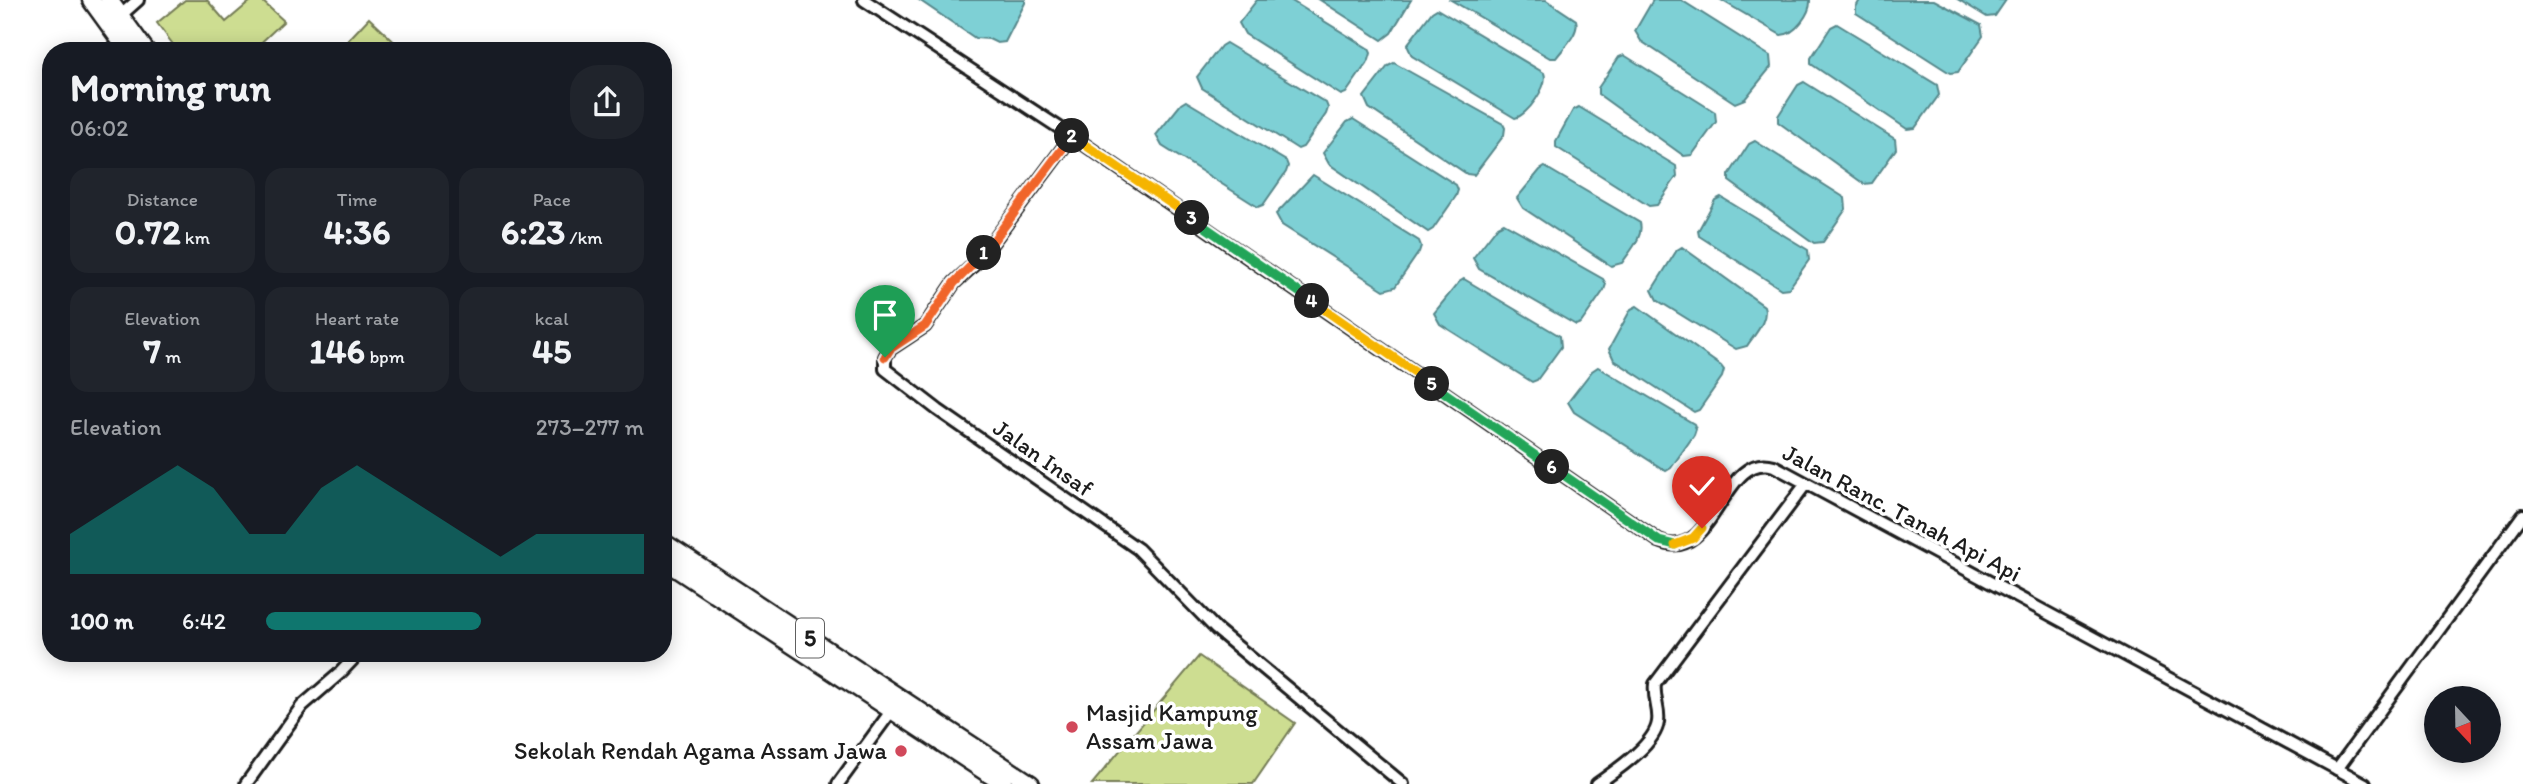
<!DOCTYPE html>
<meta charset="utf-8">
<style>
:root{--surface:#171b24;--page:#20242c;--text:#f1f3f6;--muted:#9ea1a6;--accent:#0f766e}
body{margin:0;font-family:Itim,sans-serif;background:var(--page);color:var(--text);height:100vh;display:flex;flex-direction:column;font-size:26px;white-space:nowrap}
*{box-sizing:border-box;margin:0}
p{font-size:23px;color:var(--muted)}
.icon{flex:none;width:38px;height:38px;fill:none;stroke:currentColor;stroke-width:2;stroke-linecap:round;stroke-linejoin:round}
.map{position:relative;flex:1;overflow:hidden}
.drawer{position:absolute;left:42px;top:42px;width:630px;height:620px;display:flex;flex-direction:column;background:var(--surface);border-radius:28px;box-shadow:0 4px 18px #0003}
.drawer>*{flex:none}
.needle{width:46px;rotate:158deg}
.fabs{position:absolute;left:2424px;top:686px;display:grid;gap:14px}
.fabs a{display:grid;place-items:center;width:77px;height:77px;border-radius:50%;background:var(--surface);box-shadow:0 4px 18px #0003;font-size:35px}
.pin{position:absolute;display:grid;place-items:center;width:60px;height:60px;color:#fff;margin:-72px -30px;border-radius:50% 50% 50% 0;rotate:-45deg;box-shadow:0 0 7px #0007}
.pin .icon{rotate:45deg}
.km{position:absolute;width:35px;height:35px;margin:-18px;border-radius:50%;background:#222;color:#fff;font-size:19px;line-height:35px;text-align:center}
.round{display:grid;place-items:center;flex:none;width:74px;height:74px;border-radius:28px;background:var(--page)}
.headline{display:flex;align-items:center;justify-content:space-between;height:119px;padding:0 28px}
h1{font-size:38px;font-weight:700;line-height:52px}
.figures{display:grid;grid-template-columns:repeat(3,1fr);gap:10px;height:119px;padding:7px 28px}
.figures div{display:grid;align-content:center;border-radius:18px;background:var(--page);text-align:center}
.figures b{font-size:35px;font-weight:700}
.figures small{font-size:19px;font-weight:400}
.figures p{font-size:19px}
.chart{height:196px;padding:14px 28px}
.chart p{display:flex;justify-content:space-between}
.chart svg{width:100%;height:126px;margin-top:7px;fill:var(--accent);opacity:.7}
ul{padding:0 28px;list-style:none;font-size:23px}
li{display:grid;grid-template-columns:112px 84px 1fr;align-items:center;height:52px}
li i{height:18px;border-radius:9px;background:var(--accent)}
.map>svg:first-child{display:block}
</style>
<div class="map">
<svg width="2523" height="784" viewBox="0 0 2523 784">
<rect width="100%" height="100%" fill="#fff"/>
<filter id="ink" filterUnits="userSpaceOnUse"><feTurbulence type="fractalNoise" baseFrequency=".0143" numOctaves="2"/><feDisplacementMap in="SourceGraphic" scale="14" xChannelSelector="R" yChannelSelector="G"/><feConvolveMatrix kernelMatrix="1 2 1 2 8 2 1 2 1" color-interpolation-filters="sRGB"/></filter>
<g filter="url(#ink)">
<g fill="#cddd91" stroke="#747c56" stroke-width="2">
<path d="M 185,0 L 207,0 L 226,22 L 252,0 L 261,0 L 284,21 L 252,51 L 178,51 L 157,23 Z"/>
<path d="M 369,18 L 404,51 L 338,51 Z"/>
<path d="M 1199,656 L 1295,723 L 1253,784 L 1092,784 Z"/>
</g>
<g fill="#7ed0d5" stroke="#57888b" stroke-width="2">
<path d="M 919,0 L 1025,0 L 1025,3 L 1005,42 L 997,43 L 989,39 L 975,38 Z"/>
<path d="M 1257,0 L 1290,0 L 1369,49 L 1371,53 L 1369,60 L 1346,93 L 1341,95 L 1245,34 L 1239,23 Z"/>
<path d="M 1320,0 L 1411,0 L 1391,33 L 1382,40 Z"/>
<path d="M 1451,0 L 1546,0 L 1576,20 C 1580,33 1564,47 1556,58 L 1550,58 Z"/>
<path d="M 1653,0 L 1681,0 L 1770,56 L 1771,67 L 1745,99 L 1735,103 L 1641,41 L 1635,31 Z"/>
<path d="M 1721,0 L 1810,0 C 1811,13 1795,35 1781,35 Z"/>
<path d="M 1860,0 L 1934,0 L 1981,25 L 1983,36 L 1958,72 L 1950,73 L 1856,13 L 1856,7 Z"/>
<path d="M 1959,0 L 2006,0 L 1995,16 L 1987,17 Z"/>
<path d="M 1437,9 L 1544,73 C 1549,85 1527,116 1515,118 L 1412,56 L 1407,45 L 1432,12 Z"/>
<path d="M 1837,24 L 1937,85 L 1939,95 L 1915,128 L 1907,129 L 1811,64 L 1811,58 L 1831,27 Z"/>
<path d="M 1226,43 L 1326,103 L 1328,108 L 1326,114 L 1303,147 L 1298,149 L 1202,88 L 1197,77 L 1221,46 Z"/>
<path d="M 1624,55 L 1715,112 L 1716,122 L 1692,155 L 1684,156 L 1598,94 L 1598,88 L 1619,57 Z"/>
<path d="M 1394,63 L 1503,124 L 1505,128 L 1504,135 L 1474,175 L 1467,174 L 1369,108 L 1364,97 L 1388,66 Z"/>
<path d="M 1804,82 L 1895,139 L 1896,149 L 1872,183 L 1864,184 L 1778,122 L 1778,116 L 1798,85 Z"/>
<path d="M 1186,101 L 1286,161 L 1288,166 L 1286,172 L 1263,205 L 1258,207 L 1162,146 L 1156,135 L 1181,104 Z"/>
<path d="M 1579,107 L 1676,166 L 1677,176 L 1657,205 L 1649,206 L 1556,147 L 1556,141 L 1573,110 Z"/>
<path d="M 1353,119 L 1456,185 L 1458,190 L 1456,196 L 1433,229 L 1428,232 L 1329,164 L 1323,153 L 1347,122 Z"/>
<path d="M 1755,141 L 1845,198 L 1846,209 L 1823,242 L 1814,243 L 1729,181 L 1729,175 L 1749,144 Z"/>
<path d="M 1545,167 L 1640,223 C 1644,237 1629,252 1622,263 L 1611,266 L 1523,208 L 1517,198 L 1540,170 Z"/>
<path d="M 1313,175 L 1419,241 L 1421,246 L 1419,252 L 1395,287 L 1384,290 L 1282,225 L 1276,214 Z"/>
<path d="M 1721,197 L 1808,250 L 1809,260 L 1789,288 L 1781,289 L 1699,236 L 1698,231 L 1715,200 Z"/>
<path d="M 1504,223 L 1603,279 L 1606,284 L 1604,290 L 1581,323 L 1576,325 L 1479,269 L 1473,258 L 1498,226 Z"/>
<path d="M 1682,247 L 1764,306 C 1769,320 1754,335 1747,346 L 1736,349 L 1657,300 L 1652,290 L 1677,250 Z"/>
<path d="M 1464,279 L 1560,336 L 1561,347 L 1537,380 L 1532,382 L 1440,324 L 1434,313 L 1459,282 Z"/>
<path d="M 1637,306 L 1721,366 L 1724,370 L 1722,377 L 1699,410 L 1694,412 L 1614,360 L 1609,349 L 1631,309 Z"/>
<path d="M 1598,367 L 1694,424 L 1696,429 L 1694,435 L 1671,468 L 1666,471 L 1574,412 L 1568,402 L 1592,371 Z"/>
</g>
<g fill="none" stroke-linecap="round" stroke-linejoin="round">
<defs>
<g id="minor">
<path d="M 864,0 L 1075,138 L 1659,541 C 1715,566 1722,450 1774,466 L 2365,784"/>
<path d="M 120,16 L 138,0"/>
<path d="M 1072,136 L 980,259 L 954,283 L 925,326 L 890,349 L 885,357 L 885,369 L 938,410 L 1138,549 L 1216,629 L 1403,784"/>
<path d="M 2337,769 L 2523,515"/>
<path d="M 246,784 L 302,706 L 339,674 L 359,653"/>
<path d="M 838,784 L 892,710"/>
<path d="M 1597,784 C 1615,771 1655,745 1658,722 C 1660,709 1653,699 1655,684 L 1805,485"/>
</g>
<g id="highway">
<path d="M 91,0 L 128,51"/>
<path d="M 109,0 L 146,51"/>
<path d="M 663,542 L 1031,784"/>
<path d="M 663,560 L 1004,784"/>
</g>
</defs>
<use href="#minor" stroke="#1c1c1c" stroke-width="16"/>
<use href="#highway" stroke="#1c1c1c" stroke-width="21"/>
<use href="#minor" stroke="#fff" stroke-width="10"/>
<use href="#highway" stroke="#fff" stroke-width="16"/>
</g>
</g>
<g fill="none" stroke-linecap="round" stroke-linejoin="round" filter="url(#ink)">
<defs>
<path id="split-1" d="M 885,357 L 890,349 L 925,326 L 954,283 L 984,253"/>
<path id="split-2" d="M 984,253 L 1072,136"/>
<path id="split-3" d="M 1072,136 L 1192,218"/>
<path id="split-4" d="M 1192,218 L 1312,301"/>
<path id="split-5" d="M 1312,301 L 1432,384"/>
<path id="split-6" d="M 1432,384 L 1552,467"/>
<path id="split-7" d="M 1552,467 L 1659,541 L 1675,545"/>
<path id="split-8" d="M 1675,545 L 1693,538 L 1702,528"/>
</defs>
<use href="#split-1" stroke="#fff" stroke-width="14"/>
<use href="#split-2" stroke="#fff" stroke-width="14"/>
<use href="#split-3" stroke="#fff" stroke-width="14"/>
<use href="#split-4" stroke="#fff" stroke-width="14"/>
<use href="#split-5" stroke="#fff" stroke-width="14"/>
<use href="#split-6" stroke="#fff" stroke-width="14"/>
<use href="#split-7" stroke="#fff" stroke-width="14"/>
<use href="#split-8" stroke="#fff" stroke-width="14"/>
<use href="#split-1" stroke="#f0652b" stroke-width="9"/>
<use href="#split-2" stroke="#f0652b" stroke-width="9"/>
<use href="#split-3" stroke="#f5b400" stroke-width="9"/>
<use href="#split-4" stroke="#22a559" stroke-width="9"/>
<use href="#split-5" stroke="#f5b400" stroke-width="9"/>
<use href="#split-6" stroke="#22a559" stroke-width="9"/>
<use href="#split-7" stroke="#22a559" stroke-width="9"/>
<use href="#split-8" stroke="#f5b400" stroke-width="9"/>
</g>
<g fill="#d1495b" stroke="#fff" stroke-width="2.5">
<circle cx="1072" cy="727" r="7"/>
<circle cx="901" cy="751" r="7"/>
</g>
<g text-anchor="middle" stroke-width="7" stroke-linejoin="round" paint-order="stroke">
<rect fill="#fff" stroke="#606060" stroke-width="2" x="796" y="618.5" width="28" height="39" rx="5"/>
<g font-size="23" font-weight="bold" fill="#1c1c1c">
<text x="810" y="646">5</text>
</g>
<g font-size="24" fill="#1c1c1c" stroke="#fff">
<text transform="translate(1043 458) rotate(35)" y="8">Jalan Insaf</text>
<text transform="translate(1902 513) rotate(28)" y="8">Jalan Ranc. Tanah Api Api</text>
</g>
<g font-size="24" fill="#1c1c1c" stroke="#fff" text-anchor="start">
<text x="1086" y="721">Masjid Kampung<tspan x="1086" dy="28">Assam Jawa</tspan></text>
<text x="887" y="759" text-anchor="end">Sekolah Rendah Agama Assam Jawa</text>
</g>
</g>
</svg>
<div class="fabs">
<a><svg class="needle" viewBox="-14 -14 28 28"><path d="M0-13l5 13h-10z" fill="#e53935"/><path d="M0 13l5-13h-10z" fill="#9ea1a6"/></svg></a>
</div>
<div class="pin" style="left:885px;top:357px;background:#1e9e55"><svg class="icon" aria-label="arrive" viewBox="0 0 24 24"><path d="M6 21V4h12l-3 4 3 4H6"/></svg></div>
<div class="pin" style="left:1702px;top:528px;background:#d93025"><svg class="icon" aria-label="check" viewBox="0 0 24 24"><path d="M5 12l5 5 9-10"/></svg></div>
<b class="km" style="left:984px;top:253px">1</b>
<b class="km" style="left:1072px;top:136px">2</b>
<b class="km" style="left:1192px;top:218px">3</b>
<b class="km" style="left:1312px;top:301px">4</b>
<b class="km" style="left:1432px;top:384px">5</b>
<b class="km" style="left:1552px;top:467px">6</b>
<section class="drawer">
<div class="headline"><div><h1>Morning run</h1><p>06:02</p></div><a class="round"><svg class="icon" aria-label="share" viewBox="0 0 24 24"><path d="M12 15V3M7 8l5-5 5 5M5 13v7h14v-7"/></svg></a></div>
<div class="figures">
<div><p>Distance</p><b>0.72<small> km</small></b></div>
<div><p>Time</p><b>4:36</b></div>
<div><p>Pace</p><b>6:23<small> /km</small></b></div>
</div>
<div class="figures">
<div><p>Elevation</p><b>7<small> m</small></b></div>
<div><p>Heart rate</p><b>146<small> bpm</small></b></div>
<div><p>kcal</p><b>45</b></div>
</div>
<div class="chart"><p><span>Elevation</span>273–277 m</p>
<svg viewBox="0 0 160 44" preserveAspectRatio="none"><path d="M0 44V30L10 22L20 14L30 6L40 14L50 30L60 30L70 14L80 6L90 14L100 22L110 30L120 38L130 30L140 30L150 30L160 30V44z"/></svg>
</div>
<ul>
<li><b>100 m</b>6:42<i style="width:57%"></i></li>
</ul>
</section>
</div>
